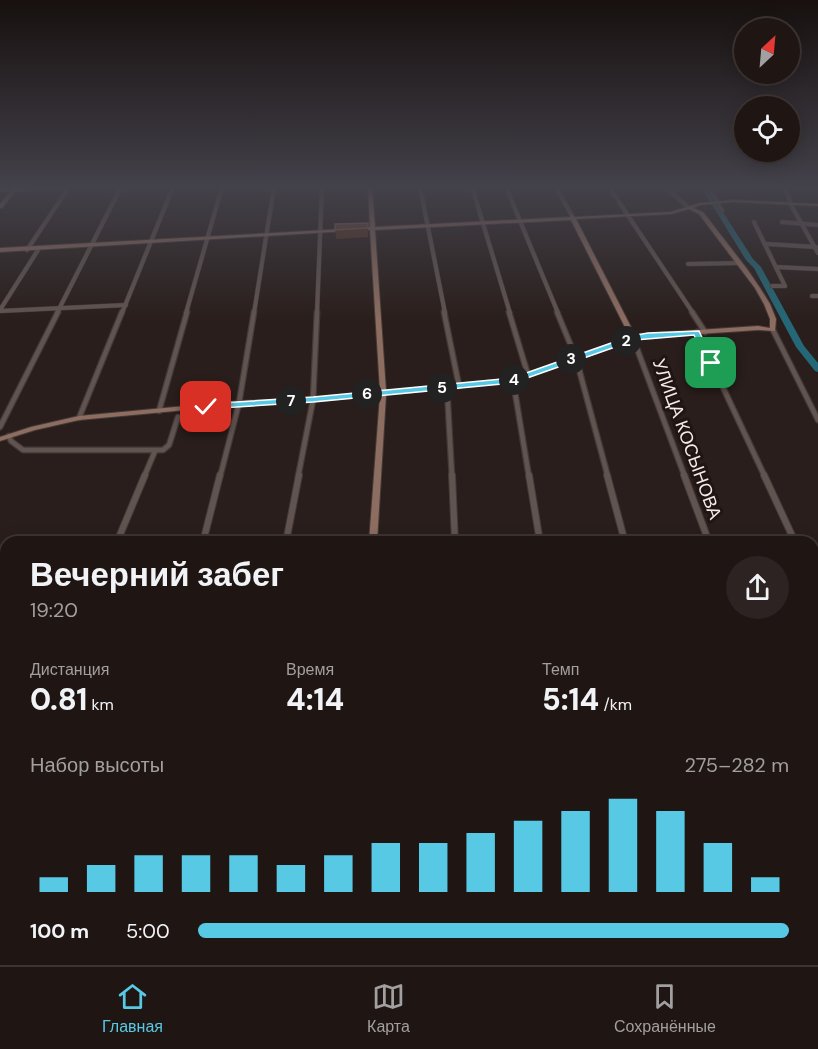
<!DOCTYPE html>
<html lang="ru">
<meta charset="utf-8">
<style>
:root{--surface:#1f1614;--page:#2c2322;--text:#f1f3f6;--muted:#a19fa0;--line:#3c3534;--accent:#58c9e4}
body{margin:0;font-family:"DM Sans",sans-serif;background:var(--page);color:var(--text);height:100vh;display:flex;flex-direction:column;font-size:22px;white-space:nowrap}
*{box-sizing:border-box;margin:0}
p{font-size:20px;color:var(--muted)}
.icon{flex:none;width:33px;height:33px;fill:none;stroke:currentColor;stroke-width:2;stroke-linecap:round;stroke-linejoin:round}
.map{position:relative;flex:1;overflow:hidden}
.drawer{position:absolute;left:0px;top:536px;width:819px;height:430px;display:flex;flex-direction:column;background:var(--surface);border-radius:18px 18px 0 0;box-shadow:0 3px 15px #0003,0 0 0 2px var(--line)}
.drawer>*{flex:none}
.needle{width:39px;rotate:26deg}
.controls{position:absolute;left:734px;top:18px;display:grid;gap:12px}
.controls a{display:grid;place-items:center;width:66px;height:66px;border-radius:50%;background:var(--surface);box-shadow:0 3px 15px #0003,0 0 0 2px var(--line);font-size:30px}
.pin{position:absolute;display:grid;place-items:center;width:51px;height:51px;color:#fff;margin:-26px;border-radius:12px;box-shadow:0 3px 9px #0006}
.km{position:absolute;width:30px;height:30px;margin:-15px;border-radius:50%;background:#222;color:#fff;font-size:16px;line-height:30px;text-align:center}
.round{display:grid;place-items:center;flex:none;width:63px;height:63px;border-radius:32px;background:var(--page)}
.summary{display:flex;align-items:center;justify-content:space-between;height:102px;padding:0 30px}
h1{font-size:33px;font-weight:800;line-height:45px}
.stats{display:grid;grid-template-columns:repeat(3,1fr);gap:9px;height:102px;padding:6px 30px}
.stats div{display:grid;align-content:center}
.stats b{font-size:30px;font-weight:800}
.stats small{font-size:16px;font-weight:400}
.stats p{font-size:16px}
.chart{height:168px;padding:12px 30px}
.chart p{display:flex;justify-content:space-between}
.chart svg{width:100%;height:108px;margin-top:6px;stroke:var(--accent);stroke-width:6}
ul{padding:0 30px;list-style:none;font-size:20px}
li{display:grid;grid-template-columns:96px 72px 1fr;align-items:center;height:45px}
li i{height:15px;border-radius:8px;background:var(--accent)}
.tabs{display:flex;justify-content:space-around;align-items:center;height:84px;border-top:2px solid var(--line);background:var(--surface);font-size:16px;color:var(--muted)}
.tabs a{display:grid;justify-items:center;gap:3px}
.tabs .selected{color:var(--accent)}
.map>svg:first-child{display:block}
</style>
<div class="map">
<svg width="818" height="965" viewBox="0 0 818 965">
<rect width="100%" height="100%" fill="#291e1b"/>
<g fill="#34231d">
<rect x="0" y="676" width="6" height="142"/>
<path d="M 813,817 L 818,817 L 818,931 L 813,907 Z"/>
</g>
<g fill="#59362a">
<path d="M 0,910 L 6,915 L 6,960 L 36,960 L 34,965 L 0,965 Z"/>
<path d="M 67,960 L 151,960 L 150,965 L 71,965 Z"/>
</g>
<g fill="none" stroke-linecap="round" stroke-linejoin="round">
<path fill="#246877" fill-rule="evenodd" d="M 701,187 L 707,187 L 753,259 L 761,267 L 804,346 L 818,363 L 818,372 L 815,371 L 796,347 L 754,268 L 746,260 Z"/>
<defs>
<g id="street-far3">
<path d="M 420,187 L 445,313"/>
<path d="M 472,187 L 510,313"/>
<path d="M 506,187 L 558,313"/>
<path d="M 556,187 L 572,216"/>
<path d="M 609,187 L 693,313"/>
<path d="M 665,187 L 688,207"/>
<path d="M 709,187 L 722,211"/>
<path d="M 785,187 L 791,205 L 818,253"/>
<path d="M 795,187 L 818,188"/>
<path d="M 0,190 L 69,188"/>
<path d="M 754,222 L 785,286 L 772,286"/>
<path d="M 782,222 L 818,225"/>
<path d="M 767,244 L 816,247"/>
<path d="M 27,250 L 69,187"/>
<path d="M 688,264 L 740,263"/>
<path d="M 776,267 L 818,269"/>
<path d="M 812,296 L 818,296"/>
<path d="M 0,310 L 38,250"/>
<path d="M 0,311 L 126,305"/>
<path d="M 57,313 L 121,187"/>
<path d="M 122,313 L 173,187"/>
<path d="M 186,313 L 222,187"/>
<path d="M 254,313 L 274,187"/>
<path d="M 317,313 L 322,187"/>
</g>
<g id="street-far2">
<path d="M 444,312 L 459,386"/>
<path d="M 509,312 L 528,375"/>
<path d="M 557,312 L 576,358 L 608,477"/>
<path d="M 692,312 L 705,332"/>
<path d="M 773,330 L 818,420"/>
<path d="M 697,332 L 765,477"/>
<path d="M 633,338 L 685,477"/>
<path d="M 513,380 L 529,477"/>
<path d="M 447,388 L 452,477"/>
<path d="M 159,411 L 187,312"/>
<path d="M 79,418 L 122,312"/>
<path d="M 0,427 L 58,312"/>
<path d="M 9,436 L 11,441 L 23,450 L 163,450 L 169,445 L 178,417"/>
<path d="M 144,477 L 155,451"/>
<path d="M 220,477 L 239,403 L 254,312"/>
<path d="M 298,477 L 313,400 L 317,312"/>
</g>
<g id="street-far1">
<path d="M 452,475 L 455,542"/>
<path d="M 529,475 L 540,542"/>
<path d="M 607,475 L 625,542"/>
<path d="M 684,475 L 709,542"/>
<path d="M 764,475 L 795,542"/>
<path d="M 117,542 L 145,475"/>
<path d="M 203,542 L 220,475"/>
<path d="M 286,542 L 299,475"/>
<path d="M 0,563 L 6,563"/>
<path d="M 813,577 L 818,586"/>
<path d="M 813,637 L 818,637"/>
</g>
<g id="street">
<path d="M 373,960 L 373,965"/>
<path d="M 234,965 L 235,960"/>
</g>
<g id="secondary">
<path d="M 14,187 L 19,187 L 2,208 L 0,208 L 0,204 Z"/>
<path d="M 368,187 L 372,187 L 375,227 L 570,217 L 570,215 L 572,215 L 575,217 L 671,212 L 700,203 L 734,200 L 818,204 L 818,206 L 734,202 L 700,205 L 693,208 L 703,212 L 747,269 L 760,288 L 770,304 L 776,319 L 775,331 L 758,330 L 640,338 L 513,382 L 386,395 L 377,542 L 369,542 L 380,395 L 313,402 L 239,405 L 79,420 L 35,430 L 0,441 L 0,437 L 31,427 L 79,416 L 239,401 L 313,398 L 380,391 L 370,230 L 360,230 L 358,229 L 360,228 L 370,227 ZM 689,209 L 699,214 L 755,288 L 764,304 L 770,319 L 770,328 L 758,326 L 639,334 L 635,335 L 576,219 L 671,214 ZM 571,220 L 630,337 L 512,378 L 386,391 L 375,230 Z"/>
<path d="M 345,229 L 347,230 L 347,231 L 0,252 L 0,248 Z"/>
<rect x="0" y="634" width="6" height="6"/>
<rect x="0" y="646" width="6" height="8"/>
<path d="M 813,647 L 818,648 L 818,656 L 813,655 Z"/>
<rect x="0" y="660" width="6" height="8"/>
<path d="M 813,660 L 818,661 L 818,669 L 813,668 Z"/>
</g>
</defs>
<use href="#street-far3" stroke="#443a38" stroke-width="5"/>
<use href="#street-far2" stroke="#443a38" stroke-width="7"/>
<use href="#street-far1" stroke="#443a38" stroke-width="8"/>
<use href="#street" stroke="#443a38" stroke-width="10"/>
<use href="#secondary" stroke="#443a38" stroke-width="2"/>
<use href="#street-far3" stroke="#615450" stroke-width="4"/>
<use href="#street-far2" stroke="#615450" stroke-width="4.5"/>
<use href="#street-far1" stroke="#615450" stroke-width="6"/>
<use href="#street" stroke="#615450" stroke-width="8"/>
<use href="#secondary" fill="#8e6d61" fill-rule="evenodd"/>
</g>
<g fill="#5c3324">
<path d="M 368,223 L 368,237 L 336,239 L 335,224 Z"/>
<path d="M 443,960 L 506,960 L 443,965 Z"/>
</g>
<path fill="#6d4739" stroke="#826155" stroke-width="1.5" d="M 368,223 L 368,228 L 335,230 L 335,224 Z"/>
<linearGradient id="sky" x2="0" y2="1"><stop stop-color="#17100f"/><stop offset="0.58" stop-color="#43414a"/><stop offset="1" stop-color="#43414a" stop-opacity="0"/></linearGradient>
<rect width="818" height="322" fill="url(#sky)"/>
<path fill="#58c9e4" stroke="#fff" stroke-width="1.5" d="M 699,331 L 714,364 L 707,363 L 694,335 L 635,340 L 513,383 L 313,402 L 206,409 L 201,407 L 206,404 L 313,397 L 512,378 L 631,336 L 648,333 Z"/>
<g text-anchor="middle" stroke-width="6" stroke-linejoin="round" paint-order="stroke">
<g font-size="18" fill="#f4ece9" stroke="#201512">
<text transform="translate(687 439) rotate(70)" y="6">УЛИЦА КОСЫНОВА</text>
</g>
</g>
</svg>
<div class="controls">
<a><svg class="needle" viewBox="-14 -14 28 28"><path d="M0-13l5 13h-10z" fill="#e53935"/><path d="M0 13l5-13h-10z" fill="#a19fa0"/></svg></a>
<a><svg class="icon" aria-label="locate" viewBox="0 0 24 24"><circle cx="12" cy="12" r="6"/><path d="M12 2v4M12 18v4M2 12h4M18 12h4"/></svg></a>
</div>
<div class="pin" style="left:711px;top:363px;background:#1e9e55"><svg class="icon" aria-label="arrive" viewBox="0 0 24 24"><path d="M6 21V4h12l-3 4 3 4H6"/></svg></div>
<div class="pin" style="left:206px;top:407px;background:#d93025"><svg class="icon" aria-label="check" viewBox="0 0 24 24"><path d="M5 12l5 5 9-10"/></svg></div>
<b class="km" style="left:626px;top:341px">2</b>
<b class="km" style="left:571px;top:359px">3</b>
<b class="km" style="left:514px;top:380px">4</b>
<b class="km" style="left:442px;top:388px">5</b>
<b class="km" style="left:367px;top:394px">6</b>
<b class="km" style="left:291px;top:401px">7</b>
<section class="drawer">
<div class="summary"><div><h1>Вечерний забег</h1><p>19:20</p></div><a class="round"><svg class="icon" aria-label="share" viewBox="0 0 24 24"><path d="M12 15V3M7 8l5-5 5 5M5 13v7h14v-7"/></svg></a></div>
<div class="stats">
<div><p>Дистанция</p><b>0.81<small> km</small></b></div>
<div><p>Время</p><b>4:14</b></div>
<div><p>Темп</p><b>5:14<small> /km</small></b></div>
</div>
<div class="chart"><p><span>Набор высоты</span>275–282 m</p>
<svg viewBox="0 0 160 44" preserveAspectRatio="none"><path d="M5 44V38M15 44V33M25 44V29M35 44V29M45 44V29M55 44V33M65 44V29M75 44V24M85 44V24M95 44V20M105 44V15M115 44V11M125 44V6M135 44V11M145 44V24M155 44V38"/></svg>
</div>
<ul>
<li><b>100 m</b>5:00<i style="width:100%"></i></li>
</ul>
</section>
</div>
<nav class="tabs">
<a class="selected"><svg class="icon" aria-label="home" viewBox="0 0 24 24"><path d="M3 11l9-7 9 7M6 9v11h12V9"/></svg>Главная</a>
<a><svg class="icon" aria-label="map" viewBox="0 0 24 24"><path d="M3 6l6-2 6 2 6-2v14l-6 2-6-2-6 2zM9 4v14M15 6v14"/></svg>Карта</a>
<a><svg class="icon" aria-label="saved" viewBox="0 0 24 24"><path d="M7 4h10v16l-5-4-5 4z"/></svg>Сохранённые</a>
</nav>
